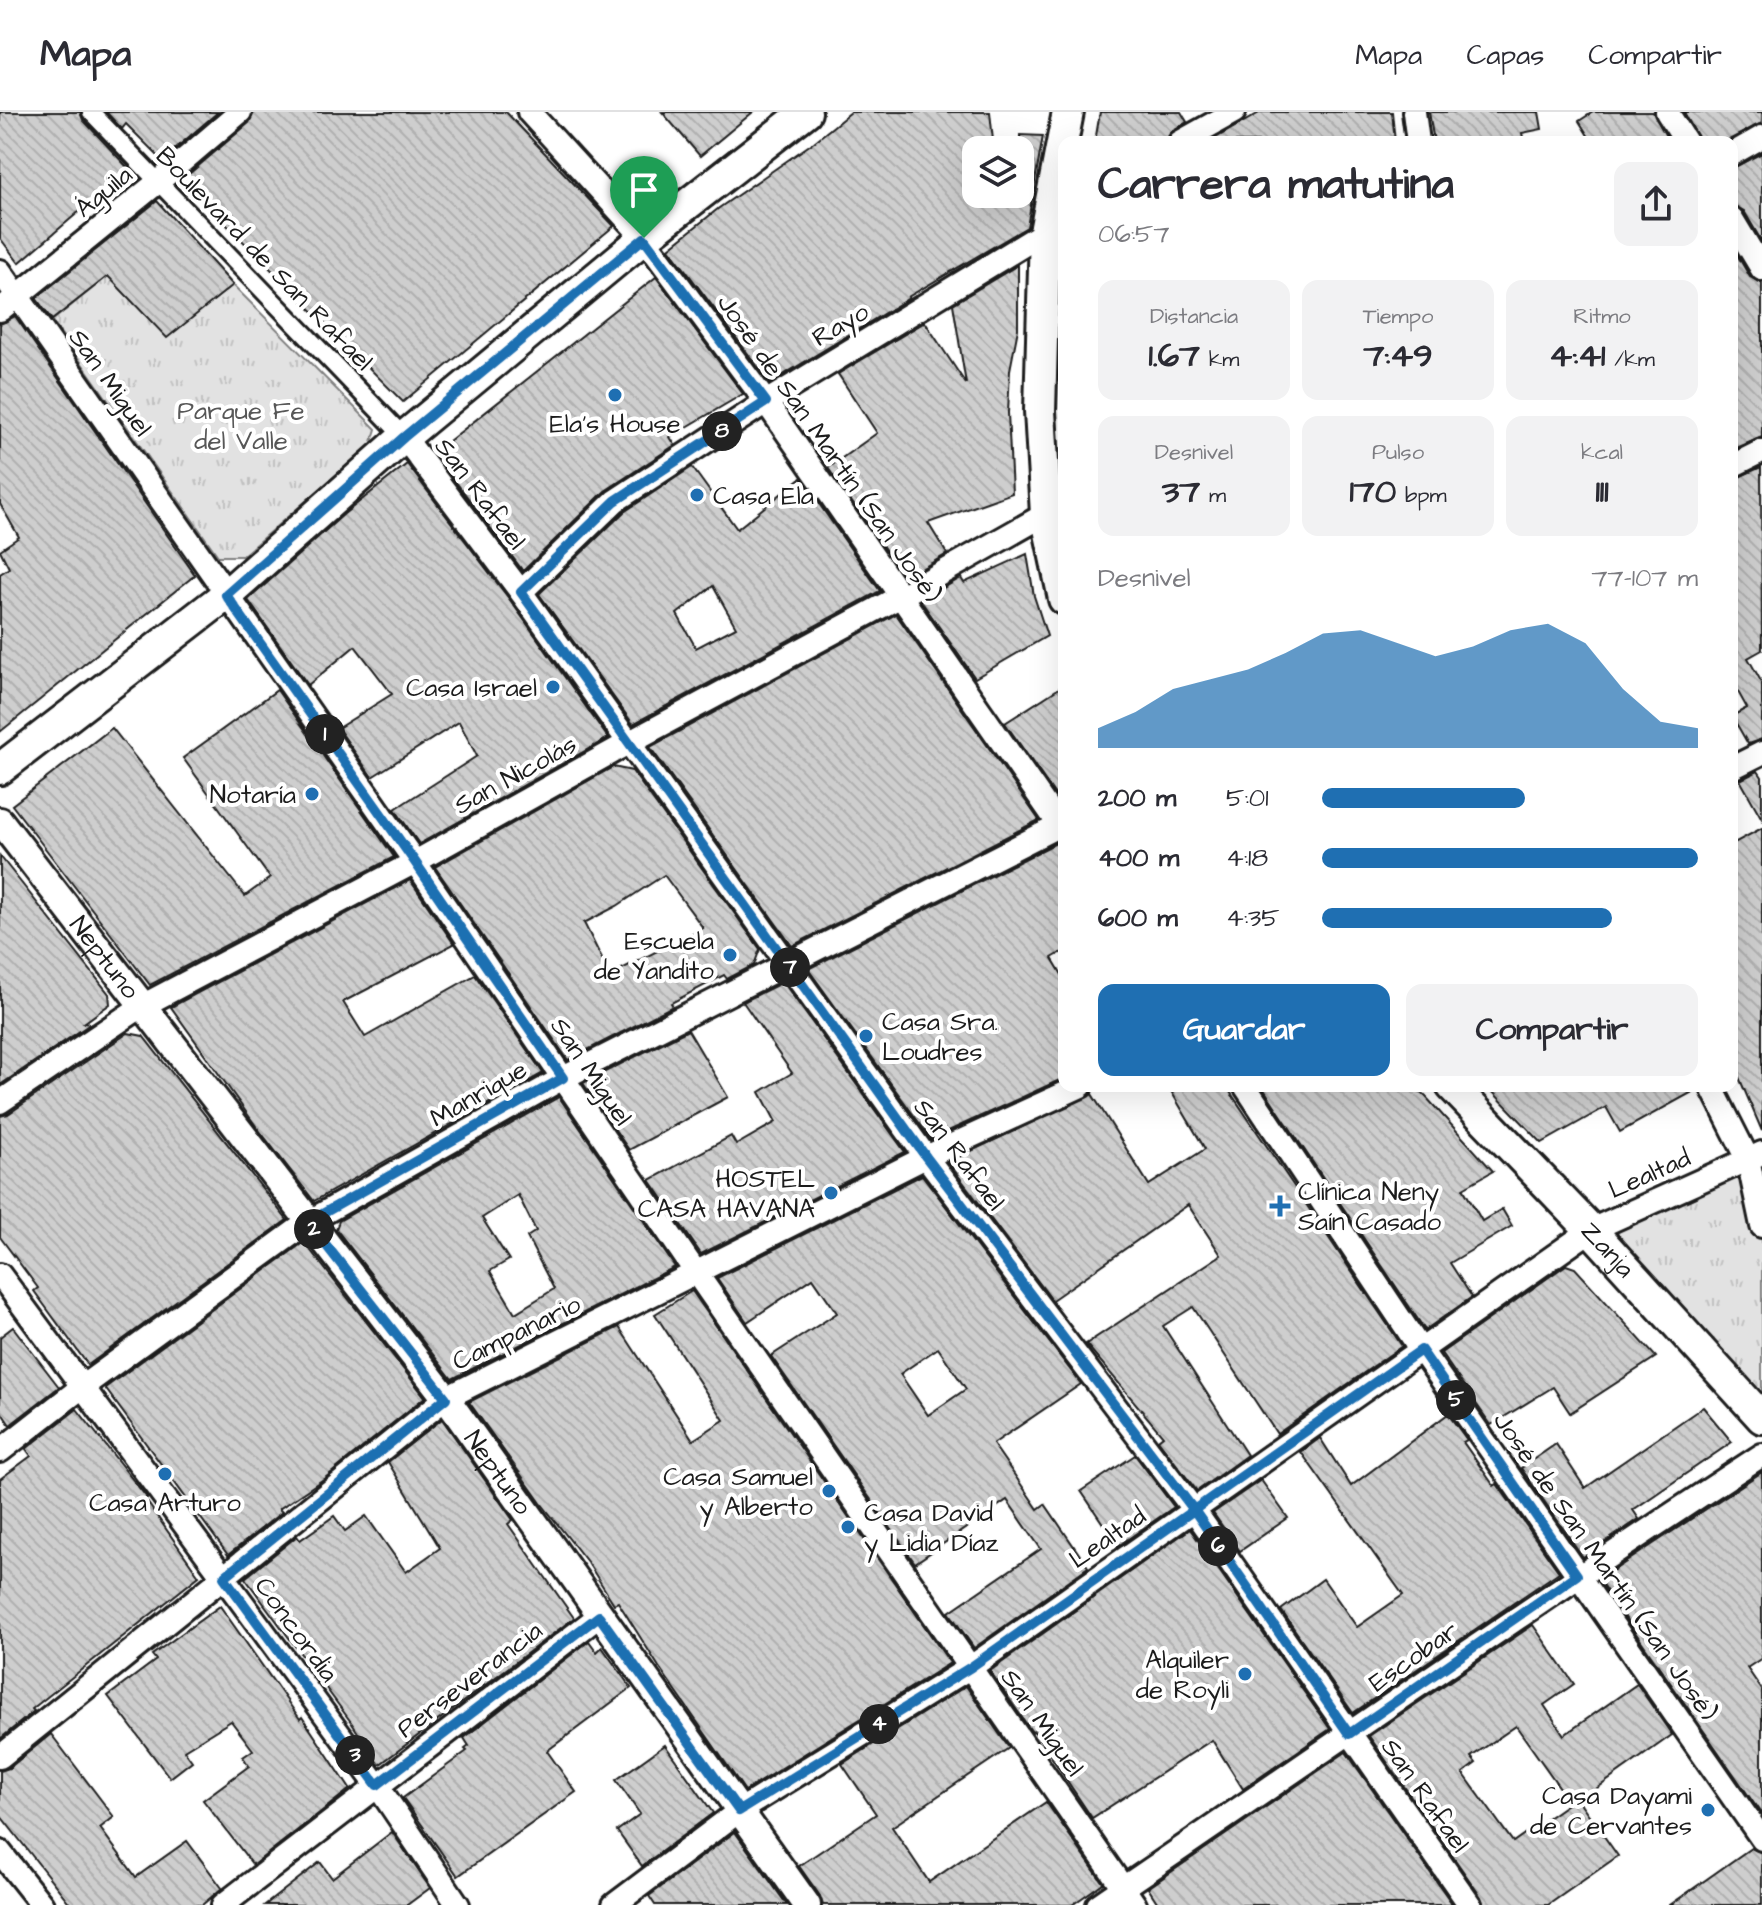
<!DOCTYPE html>
<html lang="es">
<meta charset="utf-8">
<style>
:root{--surface:#fff;--page:#f2f2f3;--text:#2b2b33;--muted:#7c7c81;--line:#e1e1e2;--accent:#1f6fb2}
body{margin:0;font-family:"Architects Daughter",sans-serif;background:var(--page);color:var(--text);height:100vh;display:flex;flex-direction:column;font-size:30px;white-space:nowrap}
*{box-sizing:border-box;margin:0}
p{font-size:26px;color:var(--muted)}
.icon{flex:none;width:44px;height:44px;fill:none;stroke:currentColor;stroke-width:2;stroke-linecap:round;stroke-linejoin:round}
.map{position:relative;flex:1;overflow:hidden}
.side{position:absolute;left:1058px;top:24px;width:680px;height:956px;display:flex;flex-direction:column;background:var(--surface);border-radius:16px;box-shadow:0 8px 32px #0002}
.side>*{flex:none}
.controls{position:absolute;left:962px;top:24px;display:grid;gap:16px}
.controls a{display:grid;place-items:center;width:72px;height:72px;border-radius:16px;background:var(--surface);box-shadow:0 8px 32px #0002;font-size:40px}
.pin{position:absolute;display:grid;place-items:center;width:68px;height:68px;color:#fff;margin:-82px -34px;border-radius:50% 50% 50% 0;rotate:-45deg;box-shadow:0 0 8px #0007}
.pin .icon{rotate:45deg}
.km{position:absolute;width:40px;height:40px;margin:-20px;border-radius:50%;background:#222;color:#fff;font-size:22px;line-height:40px;text-align:center}
.round{display:grid;place-items:center;flex:none;width:84px;height:84px;border-radius:16px;background:var(--page)}
.summary{display:flex;align-items:center;justify-content:space-between;height:136px;padding:0 40px}
h1{font-size:44px;font-weight:700;line-height:60px}
.metrics{display:grid;grid-template-columns:repeat(3,1fr);gap:12px;height:136px;padding:8px 40px}
.metrics div{display:grid;align-content:center;border-radius:16px;background:var(--page);text-align:center}
.metrics b{font-size:34px;font-weight:700}
.metrics small{font-size:22px;font-weight:400}
.metrics p{font-size:22px}
.chart{height:224px;padding:16px 40px}
.chart p{display:flex;justify-content:space-between}
.chart svg{width:100%;height:144px;margin-top:8px;fill:var(--accent);opacity:.7}
.primary-button{display:flex;gap:16px;margin-top:auto;padding:16px 40px}
.primary-button a{flex:1;height:92px;border-radius:16px;background:var(--accent);color:#fff;font-size:32px;font-weight:700;line-height:92px;text-align:center}
.primary-button a+a{background:var(--page);color:var(--text)}
ul{padding:0 40px;list-style:none;font-size:26px}
li{display:grid;grid-template-columns:128px 96px 1fr;align-items:center;height:60px}
li i{height:20px;border-radius:10px;background:var(--accent)}
header{display:flex;align-items:center;gap:48px;box-sizing:border-box;height:112px;padding:0 40px;background:var(--surface);border-bottom:2px solid var(--line)}
header strong{font-size:38px}
nav{display:flex;gap:44px;margin-inline-start:auto;font-size:28px}
.map>svg:first-child{display:block}
</style>
<header>
<strong>Mapa</strong>
<nav><a>Mapa</a><a>Capas</a><a>Compartir</a></nav>
</header>
<div class="map">
<svg width="1762" height="1793" viewBox="0 0 1762 1793">
<defs>
<pattern id="park-tufts" width="24" height="20" patternUnits="userSpaceOnUse" patternTransform="scale(2)"><rect width="24" height="20" fill="#e2e2e2"/><path d="M3 7l-1-3M5 7V3M7 7l1-3M15 17l-1-3M17 17v-4M19 17l1-3" fill="none" stroke="#c1c1c1"/></pattern>
<pattern id="building-back-hatch" width="6" height="6" patternUnits="userSpaceOnUse" patternTransform="scale(2)"><rect width="6" height="6" fill="#cecece"/><path d="M-1 5l2 2M0 0l6 6M5-1l2 2" fill="none" stroke="#b0b0b0"/></pattern>
</defs>
<rect width="100%" height="100%" fill="#fff"/>
<filter id="ink" filterUnits="userSpaceOnUse"><feTurbulence type="fractalNoise" baseFrequency=".0125" numOctaves="2"/><feDisplacementMap in="SourceGraphic" scale="16" xChannelSelector="R" yChannelSelector="G"/><feConvolveMatrix kernelMatrix="1 2 1 2 8 2 1 2 1" color-interpolation-filters="sRGB"/></filter>
<g filter="url(#ink)">
<g fill="url(#park-tufts)" stroke="#7f7f7f" stroke-width="2">
<path d="M 108,164 L 167,225 L 233,173 L 376,317 L 371,333 L 242,444 L 218,444 L 52,209 Z"/>
<path d="M 1748,1047 L 1762,1114 L 1762,1306 L 1591,1118 Z"/>
</g>
<g fill="url(#building-back-hatch)" stroke="#1c1c1c" stroke-width="2" fill-rule="evenodd">
<path d="M 0,0 L 80,0 L 83,8 L 129,57 L 19,151 L 0,126 Z"/>
<path d="M 106,0 L 218,0 L 162,48 L 126,12 L 122,17 Z"/>
<path d="M 254,0 L 506,0 L 614,114 L 403,290 L 182,68 L 249,11 Z"/>
<path d="M 662,0 L 753,0 L 700,44 Z"/>
<path d="M 851,0 L 990,0 L 994,38 L 976,38 L 976,82 L 1020,82 L 1020,23 L 1043,24 L 1027,115 L 908,185 L 909,186 L 770,271 L 669,136 L 719,96 L 814,30 Z"/>
<path d="M 1100,0 L 1181,0 L 1187,10 L 1173,18 L 1166,30 L 1095,30 Z"/>
<path d="M 1261,0 L 1392,0 L 1395,30 L 1209,30 Z"/>
<path d="M 1429,0 L 1539,0 L 1542,17 L 1522,21 L 1524,30 L 1434,30 Z"/>
<path d="M 1593,0 L 1653,0 L 1669,30 L 1592,30 L 1579,9 Z"/>
<path d="M 1684,0 L 1762,0 L 1762,11 L 1725,30 L 1700,30 Z"/>
<path d="M 1762,41 L 1762,130 L 1744,99 L 1732,93 L 1732,56 Z"/>
<path d="M 157,89 L 233,173 L 167,226 L 108,164 L 52,208 L 36,186 Z"/>
<path d="M 1732,134 L 1750,165 L 1762,171 L 1762,325 L 1732,338 Z"/>
<path d="M 1018,153 L 1018,217 L 1010,258 L 1008,301 L 1012,381 L 928,411 L 947,442 L 905,466 L 828,356 L 877,321 L 838,262 L 925,210 L 966,272 L 953,192 Z"/>
<path d="M 656,165 L 743,282 L 670,325 L 675,333 L 605,379 L 523,459 L 434,341 Z"/>
<path d="M 15,204 L 195,463 L 0,620 L 0,462 L 9,456 L 0,438 L 19,425 L 0,392 L 0,212 Z"/>
<path d="M 407,352 L 510,488 L 608,626 L 419,732 L 395,697 L 477,644 L 459,610 L 372,665 L 338,616 L 392,582 L 355,534 L 308,573 L 248,488 L 344,402 Z"/>
<path d="M 692,355 L 737,417 L 801,366 L 880,479 L 633,612 L 539,482 L 624,400 ZM 713,474 L 736,515 L 696,536 L 677,502 Z"/>
<path d="M 1761,355 L 1762,538 L 1748,546 L 1762,571 L 1762,627 L 1748,632 L 1732,604 L 1747,596 L 1732,569 L 1732,368 Z"/>
<path d="M 1027,442 L 1034,484 L 1047,524 L 975,566 L 921,489 L 961,466 L 964,471 Z"/>
<path d="M 896,502 L 1039,708 L 792,834 L 650,635 Z"/>
<path d="M 1064,573 L 1064,688 L 1060,690 L 1005,611 Z"/>
<path d="M 277,578 L 394,745 L 150,873 L 12,693 L 112,616 L 245,784 L 270,766 L 183,646 Z"/>
<path d="M 613,655 L 632,659 L 760,837 L 754,853 L 727,867 L 724,863 L 671,891 L 673,894 L 568,948 L 435,755 ZM 664,763 L 703,816 L 610,863 L 584,811 L 617,794 Z"/>
<path d="M 1758,659 L 1762,665 L 1762,707 L 1740,668 Z"/>
<path d="M 1762,716 L 1762,1019 L 1732,949 L 1732,732 Z"/>
<path d="M 1056,731 L 1064,739 L 1064,839 L 1052,846 L 1064,866 L 1064,966 L 931,1027 L 808,857 Z"/>
<path d="M 0,744 L 109,882 L 110,892 L 84,911 L 90,912 L 0,973 Z"/>
<path d="M 410,768 L 454,832 L 343,890 L 365,925 L 475,863 L 543,961 L 314,1089 L 256,1014 L 171,895 Z"/>
<path d="M 783,870 L 905,1040 L 701,1142 L 650,1068 L 731,1024 L 736,1033 L 776,1010 L 760,980 L 792,961 L 743,890 Z"/>
<path d="M 688,918 L 728,985 L 629,1038 L 583,971 Z"/>
<path d="M 128,921 L 143,924 L 287,1108 L 88,1253 L 34,1179 L 38,1176 L 0,1125 L 0,1004 L 8,1002 Z"/>
<path d="M 1168,974 L 1226,974 L 1402,1234 L 1277,1322 L 1193,1195 L 1163,1214 L 1247,1343 L 1197,1379 L 1158,1328 L 1163,1324 L 1086,1232 L 1221,1143 L 1188,1093 L 1052,1188 L 948,1050 L 1092,982 L 1149,1073 L 1205,1037 Z"/>
<path d="M 1266,974 L 1414,974 L 1426,985 L 1493,1059 L 1463,1076 L 1482,1109 L 1502,1097 L 1512,1114 L 1450,1151 L 1472,1185 L 1425,1218 L 1263,976 Z"/>
<path d="M 1487,974 L 1697,974 L 1698,977 L 1620,1020 L 1606,995 L 1542,1031 Z"/>
<path d="M 559,985 L 675,1155 L 452,1267 L 336,1117 L 339,1109 ZM 518,1083 L 536,1119 L 527,1125 L 554,1177 L 515,1201 L 490,1159 L 509,1148 L 482,1106 Z"/>
<path d="M 922,1063 L 1081,1272 L 993,1332 L 1038,1397 L 1045,1392 L 1088,1455 L 974,1536 L 949,1500 L 1041,1437 L 1007,1388 L 915,1451 L 771,1244 L 837,1201 L 813,1166 L 747,1210 L 717,1166 ZM 938,1236 L 966,1277 L 928,1303 L 900,1262 Z"/>
<path d="M 304,1130 L 425,1285 L 325,1366 L 279,1397 L 282,1400 L 228,1443 L 105,1276 Z"/>
<path d="M 1566,1153 L 1575,1156 L 1656,1245 L 1570,1301 L 1553,1275 L 1491,1313 L 1441,1241 Z"/>
<path d="M 692,1179 L 950,1551 L 745,1679 L 659,1555 L 618,1490 L 614,1492 L 588,1451 L 541,1391 L 469,1290 L 619,1215 L 693,1328 L 724,1308 L 655,1202 Z"/>
<path d="M 13,1215 L 59,1275 L 10,1313 L 0,1298 L 0,1225 Z"/>
<path d="M 1703,1295 L 1732,1330 L 1633,1398 L 1639,1407 L 1583,1445 L 1521,1356 L 1556,1332 L 1585,1376 Z"/>
<path d="M 77,1297 L 147,1386 L 145,1387 L 199,1464 L 32,1597 L 34,1599 L 0,1627 L 0,1367 L 31,1344 L 26,1337 Z"/>
<path d="M 1448,1302 L 1467,1328 L 1463,1330 L 1494,1374 L 1497,1372 L 1559,1460 L 1353,1601 L 1281,1498 L 1323,1467 L 1357,1515 L 1403,1483 L 1301,1340 L 1320,1326 L 1351,1374 Z"/>
<path d="M 442,1307 L 513,1408 L 508,1412 L 574,1506 L 379,1653 L 351,1610 L 245,1466 L 297,1424 L 300,1428 L 334,1404 L 345,1419 L 366,1404 L 406,1460 L 440,1436 L 388,1350 Z"/>
<path d="M 1135,1343 L 1174,1395 L 1118,1434 L 1081,1379 Z"/>
<path d="M 1762,1360 L 1762,1546 L 1747,1556 L 1762,1578 L 1762,1703 L 1599,1468 Z"/>
<path d="M 1261,1368 L 1288,1406 L 1240,1439 L 1213,1401 Z"/>
<path d="M 1190,1417 L 1330,1617 L 1243,1677 L 1212,1628 L 1092,1706 L 1034,1619 L 1032,1620 L 990,1559 Z"/>
<path d="M 220,1494 L 300,1607 L 302,1605 L 350,1677 L 253,1753 L 203,1688 L 249,1654 L 243,1645 L 253,1638 L 231,1609 L 184,1638 L 192,1649 L 170,1666 L 108,1584 L 156,1548 L 152,1543 Z"/>
<path d="M 1533,1513 L 1574,1572 L 1544,1593 L 1564,1623 L 1637,1572 L 1672,1623 L 1579,1689 L 1618,1744 L 1548,1793 L 1484,1793 L 1481,1785 L 1369,1624 ZM 1516,1614 L 1570,1690 L 1513,1730 L 1463,1661 L 1476,1651 L 1471,1645 Z"/>
<path d="M 589,1529 L 597,1540 L 602,1535 L 631,1576 L 547,1639 L 576,1680 L 458,1764 L 403,1686 L 467,1639 L 465,1637 L 469,1634 L 464,1626 Z"/>
<path d="M 966,1574 L 1009,1636 L 892,1715 L 929,1770 L 1046,1690 L 1103,1771 L 1072,1793 L 823,1793 L 820,1784 L 799,1754 L 876,1702 L 842,1652 Z"/>
<path d="M 51,1622 L 114,1705 L 100,1716 L 136,1765 L 187,1729 L 222,1776 L 202,1793 L 71,1793 L 0,1703 L 0,1659 L 9,1656 Z"/>
<path d="M 665,1633 L 713,1701 L 642,1754 L 617,1719 L 640,1702 L 616,1668 Z"/>
<path d="M 1346,1640 L 1453,1793 L 1159,1793 L 1148,1776 Z"/>
<path d="M 392,1720 L 430,1776 L 407,1793 L 265,1793 L 320,1750 L 332,1766 Z"/>
<path d="M 735,1720 L 787,1793 L 655,1793 L 649,1784 Z"/>
<path d="M 1751,1736 L 1762,1741 L 1762,1793 L 1670,1793 Z"/>
</g>
<g fill="none" stroke-linecap="round" stroke-linejoin="round">
<defs>
<path id="pedestrian" d="M 91,0 L 404,325"/>
<g id="minor">
<path d="M 529,0 L 644,126 L 766,290 L 1064,720"/>
<path d="M 1414,0 L 1418,30"/>
<path d="M 1667,0 L 1686,30"/>
<path d="M 1180,30 L 1234,0"/>
<path d="M 1732,42 L 1762,25"/>
<path d="M 1732,107 L 1762,157"/>
<path d="M 0,159 L 415,750 L 697,1162 L 1135,1793"/>
<path d="M 0,198 L 158,70 L 240,0"/>
<path d="M 404,325 L 521,480 L 926,1045 L 1194,1398 L 1470,1793"/>
<path d="M 1732,354 L 1762,339"/>
<path d="M 521,480 L 615,389 L 766,290 L 1045,120"/>
<path d="M 1732,656 L 1762,641"/>
<path d="M 1245,974 L 1421,1238 L 1762,1727"/>
<path d="M 1711,974 L 1748,1047 L 1762,1114"/>
<path d="M 0,990 L 142,894 L 415,750 L 628,631 L 901,484 L 1046,402"/>
<path d="M 0,1163 L 377,1673 L 458,1793"/>
<path d="M 0,1339 L 82,1275 L 308,1110 L 563,966 L 1064,711"/>
<path d="M 0,1645 L 446,1286 L 926,1045 L 1081,974"/>
<path d="M 0,1740 L 42,1793"/>
<path d="M 223,1793 L 599,1504"/>
<path d="M 614,1793 L 739,1699 L 971,1555 L 1591,1118 L 1762,1041"/>
<path d="M 1098,1793 C 1319,1643 1538,1489 1762,1343"/>
</g>
<g id="tertiary">
<path id="s1" d="M 0,709 L 446,1286 L 807,1793"/>
</g>
<g id="secondary">
<path d="M 1064,487 L 1046,402 L 1040,299 L 1045,120 L 1068,0"/>
<path d="M 0,657 L 226,483 L 404,325 L 644,126 L 806,0"/>
<path id="s2" d="M 1452,974 L 1591,1118 L 1762,1306"/>
</g>
</defs>
<use href="#pedestrian" stroke="#1c1c1c" stroke-width="22"/>
<use href="#minor" stroke="#1c1c1c" stroke-width="28"/>
<use href="#tertiary" stroke="#1c1c1c" stroke-width="32"/>
<use href="#secondary" stroke="#1c1c1c" stroke-width="36"/>
<use href="#pedestrian" stroke="#fff" stroke-width="16"/>
<use href="#minor" stroke="#fff" stroke-width="22"/>
<use href="#tertiary" stroke="#fff" stroke-width="26"/>
<use href="#secondary" stroke="#fff" stroke-width="30"/>
</g>
</g>
<g fill="none" stroke-linecap="round" stroke-linejoin="round" filter="url(#ink)">
<defs>
<path id="route" d="M 644,126 L 404,325 L 226,483 L 415,750 L 563,966 L 308,1110 L 446,1286 L 224,1465 L 377,1673 L 599,1504 L 739,1699 L 971,1555 L 1421,1238 L 1577,1463 L 1349,1622 L 1194,1398 L 926,1045 L 521,480 L 615,389 L 766,290 L 644,126"/>
</defs>
<use href="#route" stroke="#fff" stroke-width="16"/>
<use href="#route" stroke="#1f6fb2" stroke-width="10"/>
</g>
<g fill="#1f6fb2" stroke="#fff" stroke-width="3">
<circle cx="615" cy="283" r="8"/>
<circle cx="697" cy="383" r="8"/>
<circle cx="553" cy="575" r="8"/>
<circle cx="312" cy="682" r="8"/>
<circle cx="730" cy="843" r="8"/>
<circle cx="866" cy="924" r="8"/>
<circle cx="831" cy="1081" r="8"/>
<path d="M1276 1082h8v8h8v8h-8v8h-8v-8h-8v-8h8z"/>
<circle cx="165" cy="1362" r="8"/>
<circle cx="829" cy="1379" r="8"/>
<circle cx="848" cy="1415" r="8"/>
<circle cx="1245" cy="1562" r="8"/>
<circle cx="1708" cy="1698" r="8"/>
</g>
<g text-anchor="middle" stroke-width="8" stroke-linejoin="round" paint-order="stroke">
<g font-size="26" fill="#1c1c1c" stroke="#fff">
<text transform="translate(103 79) rotate(-39)" y="9">Águila</text>
<text transform="translate(265 146) rotate(46)" y="9">Boulevard de San Rafael</text>
<text transform="translate(840 212) rotate(-31)" y="9">Rayo</text>
<text transform="translate(111 270) rotate(55)" y="9">San Miguel</text>
<text transform="translate(830 336) rotate(55)" y="9">José de San Martín (San José)</text>
<text transform="translate(481 381) rotate(53)" y="9">San Rafael</text>
<text transform="translate(515 662) rotate(-29)" y="9">San Nicolás</text>
<text dy="9" stroke="none"><textPath href="#s1" startOffset="172">Neptuno</textPath></text>
<text transform="translate(592 959) rotate(56)" y="9">San Miguel</text>
<text transform="translate(478 981) rotate(-30)" y="9">Manrique</text>
<text transform="translate(960 1042) rotate(53)" y="9">San Rafael</text>
<text transform="translate(1649 1061) rotate(-24)" y="9">Lealtad</text>
<text dy="9" stroke="none"><textPath href="#s2" startOffset="226">Zanja</textPath></text>
<text transform="translate(516 1220) rotate(-26)" y="9">Campanario</text>
<text dy="9" stroke="none"><textPath href="#s1" startOffset="820">Neptuno</textPath></text>
<text transform="translate(1107 1425) rotate(-35)" y="9">Lealtad</text>
<text transform="translate(1606 1454) rotate(55)" y="9">José de San Martín (San José)</text>
<text transform="translate(297 1517) rotate(54)" y="9">Concordia</text>
<text transform="translate(1413 1544) rotate(-35)" y="9">Escobar</text>
<text transform="translate(469 1567) rotate(-37)" y="9">Perseverancia</text>
<text transform="translate(1043 1610) rotate(55)" y="9">San Miguel</text>
<text transform="translate(1426 1683) rotate(55)" y="9">San Rafael</text>
</g>
<g font-size="26" fill="#575757" stroke="#fff">
<text x="241" y="307">Parque Fe<tspan x="241" dy="30">del Valle</tspan></text>
</g>
<g font-size="26" fill="#1c1c1c" stroke="#fff" text-anchor="end">
<text x="615" y="320" text-anchor="middle">Ela's House</text>
<text x="713" y="392" text-anchor="start">Casa Ela</text>
<text x="537" y="584">Casa Israel</text>
<text x="296" y="691">Notaría</text>
<text x="714" y="837">Escuela<tspan x="714" dy="30">de Yandito</tspan></text>
<text x="882" y="918" text-anchor="start">Casa Sra.<tspan x="882" dy="30">Loudres</tspan></text>
<text x="815" y="1075">HOSTEL<tspan x="815" dy="30">CASA HAVANA</tspan></text>
<text x="1298" y="1088" text-anchor="start">Clínica Neny<tspan x="1298" dy="30">Saín Casado</tspan></text>
<text x="813" y="1373">Casa Samuel<tspan x="813" dy="30">y Alberto</tspan></text>
<text x="165" y="1399" text-anchor="middle">Casa Arturo</text>
<text x="864" y="1409" text-anchor="start">Casa David<tspan x="864" dy="30">y Lidia Díaz</tspan></text>
<text x="1229" y="1556">Alquiler<tspan x="1229" dy="30">de Royli</tspan></text>
<text x="1692" y="1692">Casa Dayami<tspan x="1692" dy="30">de Cervantes</tspan></text>
</g>
</g>
</svg>
<div class="controls">
<a><svg class="icon" aria-label="layers" viewBox="0 0 24 24"><path d="M12 4l9 5-9 5-9-5zM3 14l9 5 9-5"/></svg></a>
</div>
<div class="pin" style="left:644px;top:126px;background:#1e9e55"><svg class="icon" aria-label="arrive" viewBox="0 0 24 24"><path d="M6 21V4h12l-3 4 3 4H6"/></svg></div>
<b class="km" style="left:325px;top:622px">1</b>
<b class="km" style="left:314px;top:1117px">2</b>
<b class="km" style="left:355px;top:1643px">3</b>
<b class="km" style="left:879px;top:1612px">4</b>
<b class="km" style="left:1456px;top:1288px">5</b>
<b class="km" style="left:1218px;top:1434px">6</b>
<b class="km" style="left:790px;top:855px">7</b>
<b class="km" style="left:722px;top:319px">8</b>
<section class="side">
<div class="summary"><div><h1>Carrera matutina</h1><p>06:57</p></div><a class="round"><svg class="icon" aria-label="share" viewBox="0 0 24 24"><path d="M12 15V3M7 8l5-5 5 5M5 13v7h14v-7"/></svg></a></div>
<div class="metrics">
<div><p>Distancia</p><b>1.67<small> km</small></b></div>
<div><p>Tiempo</p><b>7:49</b></div>
<div><p>Ritmo</p><b>4:41<small> /km</small></b></div>
</div>
<div class="metrics">
<div><p>Desnivel</p><b>37<small> m</small></b></div>
<div><p>Pulso</p><b>170<small> bpm</small></b></div>
<div><p>kcal</p><b>111</b></div>
</div>
<div class="chart"><p><span>Desnivel</span>77–107 m</p>
<svg viewBox="0 0 160 44" preserveAspectRatio="none"><path d="M0 44V38L10 33L20 26L30 23L40 20L50 15L60 9L70 8L80 12L90 16L100 13L110 8L120 6L130 12L140 26L150 36L160 38V44z"/></svg>
</div>
<ul>
<li><b>200 m</b>5:01<i style="width:54%"></i></li>
<li><b>400 m</b>4:18<i style="width:100%"></i></li>
<li><b>600 m</b>4:35<i style="width:77%"></i></li>
</ul>
<div class="primary-button"><a>Guardar</a><a>Compartir</a></div>
</section>
</div>
